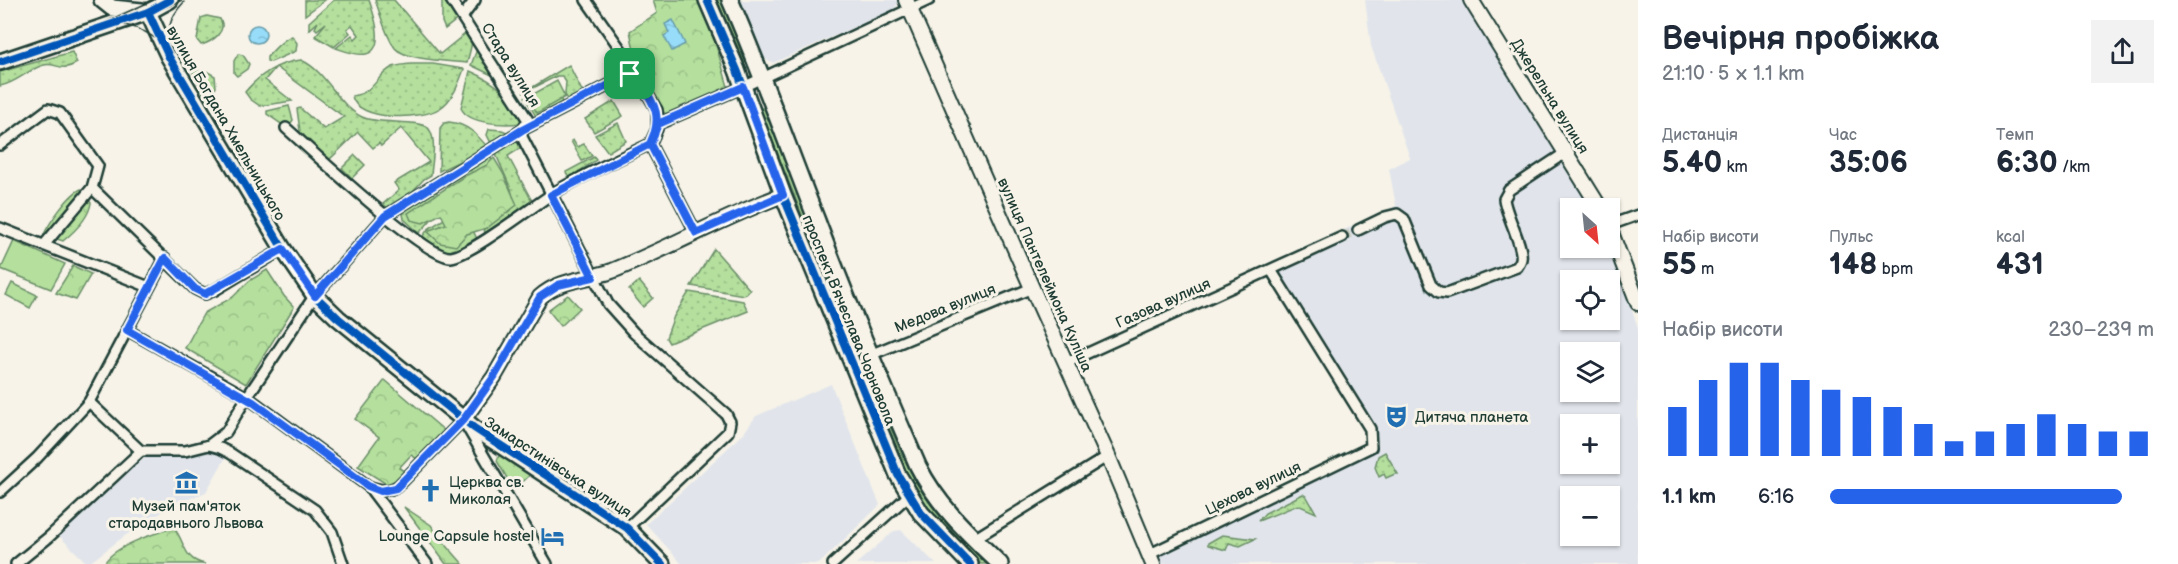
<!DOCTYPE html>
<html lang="uk">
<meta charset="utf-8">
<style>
:root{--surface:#fff;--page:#f2f2f3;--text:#1f2937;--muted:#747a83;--accent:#2563eb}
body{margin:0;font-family:"Balsamiq Sans",sans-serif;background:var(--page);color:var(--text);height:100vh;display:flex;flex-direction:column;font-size:22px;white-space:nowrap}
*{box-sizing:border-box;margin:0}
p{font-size:20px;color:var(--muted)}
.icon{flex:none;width:33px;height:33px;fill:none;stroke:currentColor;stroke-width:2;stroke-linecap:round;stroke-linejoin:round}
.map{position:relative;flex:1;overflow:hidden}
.side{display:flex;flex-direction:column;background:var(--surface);width:540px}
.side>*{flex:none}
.needle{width:39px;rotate:153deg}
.fabs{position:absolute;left:1560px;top:198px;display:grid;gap:12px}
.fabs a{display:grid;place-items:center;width:60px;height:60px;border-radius:0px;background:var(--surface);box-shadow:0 2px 4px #0004;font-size:30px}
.pin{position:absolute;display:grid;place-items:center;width:51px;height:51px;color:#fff;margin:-26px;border-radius:12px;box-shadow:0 3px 9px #0006}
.round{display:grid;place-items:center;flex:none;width:63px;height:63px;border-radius:0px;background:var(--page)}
.summary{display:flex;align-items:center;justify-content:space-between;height:102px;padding:0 24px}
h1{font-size:33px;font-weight:600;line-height:45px}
.stats{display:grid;grid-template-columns:repeat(3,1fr);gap:9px;height:102px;padding:6px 24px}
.stats div{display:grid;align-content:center}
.stats b{font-size:30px;font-weight:600}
.stats small{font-size:16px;font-weight:400}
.stats p{font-size:16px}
.chart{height:168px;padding:12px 24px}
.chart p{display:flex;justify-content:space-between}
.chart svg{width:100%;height:108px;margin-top:6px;stroke:var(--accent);stroke-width:6}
ul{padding:0 24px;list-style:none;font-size:20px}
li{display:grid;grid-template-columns:96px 72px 1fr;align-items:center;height:45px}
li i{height:15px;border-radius:8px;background:var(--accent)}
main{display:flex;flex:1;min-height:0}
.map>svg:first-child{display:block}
</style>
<main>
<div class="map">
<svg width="1638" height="564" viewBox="0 0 1638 564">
<defs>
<pattern id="grass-dots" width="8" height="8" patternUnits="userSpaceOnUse" patternTransform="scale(1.5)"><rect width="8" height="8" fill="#b4df9d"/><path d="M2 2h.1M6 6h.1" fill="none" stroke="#9ac088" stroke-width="1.8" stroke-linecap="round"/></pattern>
<pattern id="forest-crowns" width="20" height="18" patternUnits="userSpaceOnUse" patternTransform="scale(1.5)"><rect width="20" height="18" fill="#b4df9d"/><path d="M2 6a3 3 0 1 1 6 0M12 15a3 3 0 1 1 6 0" fill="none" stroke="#9ac088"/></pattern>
<pattern id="water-ripples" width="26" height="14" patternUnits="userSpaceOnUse" patternTransform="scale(1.5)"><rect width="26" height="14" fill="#97dcf9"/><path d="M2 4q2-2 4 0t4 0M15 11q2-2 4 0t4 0" fill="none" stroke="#82bed6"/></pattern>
</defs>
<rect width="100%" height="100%" fill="#f7f3e8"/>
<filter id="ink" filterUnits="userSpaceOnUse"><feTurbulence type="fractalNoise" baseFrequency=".0167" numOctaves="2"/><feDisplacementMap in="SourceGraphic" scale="12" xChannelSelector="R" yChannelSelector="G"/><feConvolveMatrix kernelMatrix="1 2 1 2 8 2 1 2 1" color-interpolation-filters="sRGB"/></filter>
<g filter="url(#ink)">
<g fill="#e1e5eb" fill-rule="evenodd">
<path d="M 736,0 L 899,0 L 895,9 L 773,63 L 762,57 Z"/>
<path d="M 1365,0 L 1468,0 L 1591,208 L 1570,208 L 1570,248 L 1609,248 L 1638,327 L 1638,564 L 1157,564 L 1154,557 L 1376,449 L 1375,430 L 1273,262 L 1396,206 L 1389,169 L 1410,158 L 1371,46 ZM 1570,280 L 1610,280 L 1610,320 L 1570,320 ZM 1570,352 L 1610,352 L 1610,392 L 1570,392 ZM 1570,424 L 1610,424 L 1610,464 L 1570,464 ZM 1570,496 L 1610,496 L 1610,536 L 1570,536 Z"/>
<path d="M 831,384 L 880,505 L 819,564 L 682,564 L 646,524 L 743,434 L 756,416 Z"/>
<path d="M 209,449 L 226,457 L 206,492 L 172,506 L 126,535 L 88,564 L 57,534 L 147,456 Z"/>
<path d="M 901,530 L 936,564 L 856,564 L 894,531 Z"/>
</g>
<g fill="url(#grass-dots)" stroke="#6a8e68" stroke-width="1.5">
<path d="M 305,0 L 325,0 L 305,15 Z"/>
<path d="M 334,0 L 369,0 C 373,12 387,49 366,54 C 357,56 345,51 336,48 L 352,35 L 355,39 L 359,35 L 352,25 L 347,29 L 350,33 L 334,47 L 315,36 L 326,23 L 317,30 L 315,28 L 318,22 L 309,30 L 309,22 Z"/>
<path d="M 375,0 L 394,0 L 440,54 L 470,30 C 475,39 469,53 467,63 C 449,61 405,60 395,48 C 385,35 381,15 375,0 Z"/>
<path d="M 442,0 L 447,0 L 460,17 L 445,29 L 442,22 Z"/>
<path d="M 717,0 L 721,0 L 748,62 L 745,63 Z"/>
<path d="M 207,16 L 220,19 C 228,31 212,42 201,45 L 197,40 L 201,18 Z"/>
<path d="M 292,36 L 297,43 L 296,51 L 271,62 L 267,61 L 267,57 C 274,50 282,39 292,36 Z"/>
<path d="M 479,44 L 498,78 L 471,65 Z"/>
<path d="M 72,52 L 77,63 C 59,73 57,62 44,65 C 28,69 17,83 0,86 L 0,72 Z"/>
<path d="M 238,54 L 243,55 L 249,64 L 247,69 L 237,76 L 234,73 L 234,61 Z"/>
<path d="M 301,60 C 328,72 336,104 362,117 C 378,125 423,119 429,129 C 437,140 432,162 431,175 L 424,179 L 396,209 L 390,210 L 383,204 L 399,190 L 394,183 L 429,162 L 401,128 L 381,146 L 379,143 L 373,148 L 358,132 L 330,159 L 301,138 L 297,109 L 300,108 L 324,129 L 344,117 L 276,67 L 265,80 L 292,101 L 260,106 L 250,99 L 245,92 C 259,75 279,62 301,60 Z"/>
<path d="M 411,64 L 433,64 L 464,69 C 459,83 453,100 440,108 C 423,120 357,122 352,96 C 375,93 375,77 391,68 C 397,65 404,65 411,64 Z"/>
<path d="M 569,65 L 581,89 L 584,92 L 625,71 L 629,79 L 568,104 L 565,94 L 566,82 L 562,76 L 557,76 L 523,93 Z"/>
<path d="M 192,71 L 206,71 L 215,76 L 216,87 L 208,102 Z"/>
<path d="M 470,71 C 498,83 508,94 524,120 L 522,123 C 505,125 469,125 461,108 Z"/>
<path d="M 542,93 L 561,98 L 562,106 L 538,120 L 525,97 Z"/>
<path d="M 614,101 L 623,116 L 594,132 L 585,119 Z"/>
<path d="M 289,106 L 293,120 L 287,128 L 267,114 L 267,111 Z"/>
<path d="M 765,107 L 867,367 L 863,369 L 760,109 Z"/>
<path d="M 449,122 C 467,124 477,134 488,148 L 439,171 L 440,128 L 444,123 Z"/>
<path d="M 618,123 L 626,141 L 608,152 L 595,135 Z"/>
<path d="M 489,129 L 502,130 L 514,135 L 492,145 L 487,135 Z"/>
<path d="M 573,140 L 577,147 L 584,144 L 592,156 L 582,161 L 571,141 Z"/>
<path d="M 518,141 L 521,148 L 508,156 L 532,201 L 485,234 L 484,228 L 513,199 L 511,189 L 495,152 Z"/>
<path d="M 355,155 L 365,165 L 352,178 L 342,168 Z"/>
<path d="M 490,155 L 493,164 L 452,186 L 441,178 Z"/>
<path d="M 594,157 L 596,160 L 569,178 L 566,172 Z"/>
<path d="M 432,183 C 447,205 435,217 419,233 L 404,219 L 403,214 L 427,186 Z"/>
<path d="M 444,219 L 470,224 L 477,239 C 447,260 451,259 423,236 L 428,229 Z"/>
<path d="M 714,249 L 750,290 L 744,295 L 691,286 Z"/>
<path d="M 639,281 L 653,298 L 643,307 L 629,290 Z"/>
<path d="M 689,292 L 743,301 L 748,311 L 669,343 L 666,338 L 674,316 Z"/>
<path d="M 869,372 C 887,416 902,467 931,505 C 947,527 969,545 989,564 L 981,564 C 962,546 941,529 926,508 C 899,467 883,419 865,374 Z"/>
<path d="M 1385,452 L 1398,474 L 1395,474 L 1386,478 L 1384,474 L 1379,477 L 1375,467 L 1378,456 Z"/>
<path d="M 1303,494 L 1307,497 L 1316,513 L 1298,505 L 1258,521 L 1265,513 Z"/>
<path d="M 1222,535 L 1255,539 L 1240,546 L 1229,543 L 1226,550 L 1208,545 L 1208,543 Z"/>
</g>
<g fill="url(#forest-crowns)" stroke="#6a8e68" stroke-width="1.5">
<path d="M 653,0 L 701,0 L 709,21 L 729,90 L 667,117 L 639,73 L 630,31 L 657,13 Z"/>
<path d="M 557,81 L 565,97 L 537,113 L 528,97 Z"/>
<path d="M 494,158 L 503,173 L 517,205 L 487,228 L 467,234 L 456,246 L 440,243 L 427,231 L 446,224 L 441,214 L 423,223 L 411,220 L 408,213 L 463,177 L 487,165 Z"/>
<path d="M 81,189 L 91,203 C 89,218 74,232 63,241 L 54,238 L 46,238 L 44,234 C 50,222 69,194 81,189 Z"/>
<path d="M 73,266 L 91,274 L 76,300 L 56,293 Z"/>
<path d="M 267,270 L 284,296 L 294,307 L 246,384 L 185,348 L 204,313 L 233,297 L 249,281 Z"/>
<path d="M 568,295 L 580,308 L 561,326 L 548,310 Z"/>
<path d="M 385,380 L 446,432 L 419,460 L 411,455 L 399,468 L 407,473 L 396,484 L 388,485 L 358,466 L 379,437 L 355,419 Z"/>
<path d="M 502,454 L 532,473 L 514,490 L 497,461 L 499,455 Z"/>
<path d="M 404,507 L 431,525 L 440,538 L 463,564 L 446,564 Z"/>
<path d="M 174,528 C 186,543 183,560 205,564 L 104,564 C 113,546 155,533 174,528 Z"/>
</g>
<g fill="#b4df9d" stroke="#6a8e68" stroke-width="1.5">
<path d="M 14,241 L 65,264 L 51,289 L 1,269 Z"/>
<path d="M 12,283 L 37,295 L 30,308 L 6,295 Z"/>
</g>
<g fill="url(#water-ripples)" stroke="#679caa" stroke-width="1.5">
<path d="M 673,20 L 685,44 L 672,51 L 664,36 L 669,33 L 665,24 Z"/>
<circle cx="257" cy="34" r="9"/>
</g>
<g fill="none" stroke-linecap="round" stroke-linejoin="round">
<path stroke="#cccfc4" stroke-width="9" stroke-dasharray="9 4.5" stroke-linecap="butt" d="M 1342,237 L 1358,230"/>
<defs>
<g id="street">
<path d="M 451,0 L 528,120 L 522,130 L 522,137 L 608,304 L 634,333 L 726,414 L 730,422 L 728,432 L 627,528"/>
<path d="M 463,16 L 475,0"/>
<path d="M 658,124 L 743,87 L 929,0"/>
<path d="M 286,128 C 310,149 426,259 451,257 C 470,255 532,207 552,194 C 583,175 617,160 650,144 L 657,129 L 657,110 L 624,54 L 586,0"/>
<path d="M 650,144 L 696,233"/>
<path d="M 0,145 L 48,109 L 60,113 L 98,166 L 92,188 L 44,245"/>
<path d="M 92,188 L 195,289 L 205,294 L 215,290 L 283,249"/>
<path d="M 1610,225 L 1638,215"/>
<path d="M 0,228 L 149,287"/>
<path d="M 1358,230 L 1385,217 L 1397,214 L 1404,219 L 1431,285 L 1439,292 L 1447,293 L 1517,267 C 1518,265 1521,261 1521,259 C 1524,247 1506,215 1504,199 L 1509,190 L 1565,153"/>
<path d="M 127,330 L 247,397 L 368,486 C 379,490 389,493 399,485 L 463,420 L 547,564"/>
<path d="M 870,355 L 1032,288"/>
<path d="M 1066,363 L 1342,237"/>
<path d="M 89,402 L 141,451 L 185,451 L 209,445 L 226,432 L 247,397 L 313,298 L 385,216 L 522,130 L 634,72"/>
<path d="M 209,445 L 220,448 L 230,453 L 315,510 L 332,532 L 343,564"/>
<path d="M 369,487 L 427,564"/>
<path d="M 0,492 L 37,458 L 89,402 L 165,258"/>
<path d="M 974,539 L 1108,456"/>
<path d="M 1148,555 L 1371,447 L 1370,429 L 1271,270"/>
<path d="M 16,564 L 49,537 L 141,451"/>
<path d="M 833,564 L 909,495"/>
</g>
<g id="secondary">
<path d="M 906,0 L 1032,288 L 1108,456 L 1153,564"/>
<path d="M 1471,0 L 1600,208"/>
<path d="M 1610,230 L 1638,303"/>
<path d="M 463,420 L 494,377 L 540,297 C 560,279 587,280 612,271 C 670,248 725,216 783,195"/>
</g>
<g id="primary">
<path d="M 102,0 L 112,8 L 142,11"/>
<path d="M 707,0 L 737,70 L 783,195 L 898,475 L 921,513 L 970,564"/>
<path d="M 730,0 C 762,73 788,147 817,221 C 848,304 883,385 918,466 C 938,506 969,534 1000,564"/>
<path d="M 148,12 L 169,57 L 283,249 L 315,296 L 338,318 L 474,428 L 627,528 L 662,564"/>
<path d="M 0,62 L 148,12 L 170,0"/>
</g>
</defs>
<use href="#street" stroke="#1f3d34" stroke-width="14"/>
<use href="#secondary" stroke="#1f3d34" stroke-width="18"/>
<use href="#primary" stroke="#1f3d34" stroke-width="20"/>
<use href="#street" stroke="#f7f3e8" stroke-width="9"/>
<use href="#secondary" stroke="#f7f3e8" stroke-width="14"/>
<use href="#primary" stroke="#f7f3e8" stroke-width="15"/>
<g stroke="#1f3d34" stroke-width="1.5">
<path d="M 105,22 L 154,0"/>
<path d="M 100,24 C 127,22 147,29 167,48 L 289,254 L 319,298 L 464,419 L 629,527 L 664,564"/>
<path d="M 173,53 C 165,32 169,18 184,2"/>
<path d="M 0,66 L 158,11 L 182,0"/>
</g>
<defs>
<g id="cycleway">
<path d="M 707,0 L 737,70 L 783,195 L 898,475 L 921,513 L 970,564"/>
<path d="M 148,12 L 169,57 L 283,249 L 315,296 L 338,318 L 474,428 L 627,528 L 662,564"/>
<path d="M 0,62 L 148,12 L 170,0"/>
</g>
</defs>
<use href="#cycleway" stroke="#f7f3e8" stroke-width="11"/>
<use href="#cycleway" stroke="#0057b8" stroke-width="8"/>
</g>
</g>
<g fill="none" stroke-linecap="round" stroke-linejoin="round" filter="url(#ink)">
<defs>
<path id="route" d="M 630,74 L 522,130 L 385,216 L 315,296 L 283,249 L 205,294 L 195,289 L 165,258 L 127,330 L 253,402 L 368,486 L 381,491 L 396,488 L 464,419 L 494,377 L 540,297 L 558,285 L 593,277 L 551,195 L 650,144 L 658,124 L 743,87 L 783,195 L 696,233 L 650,144 C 666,112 650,99 634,72 L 630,74"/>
</defs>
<use href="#route" stroke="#fff" stroke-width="12"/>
<use href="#route" stroke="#2563eb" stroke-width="8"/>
</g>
<defs>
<symbol id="theatre-bare" viewBox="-9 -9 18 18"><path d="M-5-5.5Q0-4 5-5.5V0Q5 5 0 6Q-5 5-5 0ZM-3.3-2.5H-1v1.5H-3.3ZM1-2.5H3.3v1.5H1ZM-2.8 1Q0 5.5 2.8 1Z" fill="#1f6fb2" stroke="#f7f3e8" stroke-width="2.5" paint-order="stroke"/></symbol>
<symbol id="museum-bare" viewBox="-9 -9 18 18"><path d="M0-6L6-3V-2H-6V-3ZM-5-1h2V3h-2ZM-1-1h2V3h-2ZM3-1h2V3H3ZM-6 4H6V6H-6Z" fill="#1f6fb2" stroke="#f7f3e8" stroke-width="2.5" paint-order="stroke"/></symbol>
<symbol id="church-bare" viewBox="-9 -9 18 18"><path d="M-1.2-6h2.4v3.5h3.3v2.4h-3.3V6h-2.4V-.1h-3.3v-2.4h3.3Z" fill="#1f6fb2" stroke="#f7f3e8" stroke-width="2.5" paint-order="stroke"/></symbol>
<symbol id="hotel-bare" viewBox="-9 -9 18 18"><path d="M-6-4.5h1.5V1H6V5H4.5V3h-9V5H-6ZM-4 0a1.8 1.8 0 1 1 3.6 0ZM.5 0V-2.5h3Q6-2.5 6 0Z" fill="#1f6fb2" stroke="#f7f3e8" stroke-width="2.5" paint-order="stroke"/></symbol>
</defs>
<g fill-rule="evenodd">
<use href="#theatre-bare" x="1380" y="400" width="33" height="33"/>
<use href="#museum-bare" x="170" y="466" width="33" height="33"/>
<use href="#church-bare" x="414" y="474" width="33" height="33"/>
<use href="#hotel-bare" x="536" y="520" width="33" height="33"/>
</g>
<g text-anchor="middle" stroke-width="6" stroke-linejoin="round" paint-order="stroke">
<g font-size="15" fill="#1f3d34" stroke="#f7f3e8">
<text transform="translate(511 65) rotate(58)" y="5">Стара вулиця</text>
<text transform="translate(1550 96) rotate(58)" y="5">Джерельна вулиця</text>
<text transform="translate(226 123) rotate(60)" y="5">вулиця Богдана Хмельницького</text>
<text transform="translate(1045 275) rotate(66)" y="5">вулиця Пантелеймона Куліша</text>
<text transform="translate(1163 303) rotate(-24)" y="5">Газова вулиця</text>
<text transform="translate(945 308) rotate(-22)" y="5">Медова вулиця</text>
<text transform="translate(849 320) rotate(68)" y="5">проспект Вʼячеслава Чорновола</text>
<text transform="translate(558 467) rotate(33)" y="5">Замарстинівська вулиця</text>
<text transform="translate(1253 488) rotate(-26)" y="5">Цехова вулиця</text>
</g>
<g font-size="15" fill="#1f3d34" stroke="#f7f3e8" text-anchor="start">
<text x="1415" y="422">Дитяча планета</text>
<text x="449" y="487">Церква св.<tspan x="449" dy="17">Миколая</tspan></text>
<text x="186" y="511" text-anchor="middle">Музей пам'яток<tspan x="186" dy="17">стародавнього Львова</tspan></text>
<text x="534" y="541" text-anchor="end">Lounge Capsule hostel</text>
</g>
</g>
</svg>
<div class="fabs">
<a><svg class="needle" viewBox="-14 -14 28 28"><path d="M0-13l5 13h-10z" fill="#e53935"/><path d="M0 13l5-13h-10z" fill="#747a83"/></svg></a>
<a><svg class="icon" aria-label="locate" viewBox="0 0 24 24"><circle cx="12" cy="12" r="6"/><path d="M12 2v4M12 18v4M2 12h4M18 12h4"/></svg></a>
<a><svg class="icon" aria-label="layers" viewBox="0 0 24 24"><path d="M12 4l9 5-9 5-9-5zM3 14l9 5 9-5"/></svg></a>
<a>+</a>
<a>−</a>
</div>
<div class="pin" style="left:630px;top:74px;background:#1e9e55"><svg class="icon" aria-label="arrive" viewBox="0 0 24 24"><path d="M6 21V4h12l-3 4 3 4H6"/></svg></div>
</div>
<section class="side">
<div class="summary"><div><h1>Вечірня пробіжка</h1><p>21:10 · 5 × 1.1 km</p></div><a class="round"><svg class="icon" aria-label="share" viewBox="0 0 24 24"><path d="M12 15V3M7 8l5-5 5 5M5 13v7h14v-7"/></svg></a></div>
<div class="stats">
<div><p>Дистанція</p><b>5.40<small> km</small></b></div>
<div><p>Час</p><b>35:06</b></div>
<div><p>Темп</p><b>6:30<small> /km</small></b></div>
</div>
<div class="stats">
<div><p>Набір висоти</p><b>55<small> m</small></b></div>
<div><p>Пульс</p><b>148<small> bpm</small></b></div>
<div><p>kcal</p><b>431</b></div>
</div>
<div class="chart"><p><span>Набір висоти</span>230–239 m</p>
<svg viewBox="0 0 160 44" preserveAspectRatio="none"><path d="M5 44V24M15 44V13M25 44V6M35 44V6M45 44V13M55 44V17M65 44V20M75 44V24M85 44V31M95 44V38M105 44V34M115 44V31M125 44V27M135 44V31M145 44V34M155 44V34"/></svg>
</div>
<ul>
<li><b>1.1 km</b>6:16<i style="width:90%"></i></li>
</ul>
</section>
</main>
